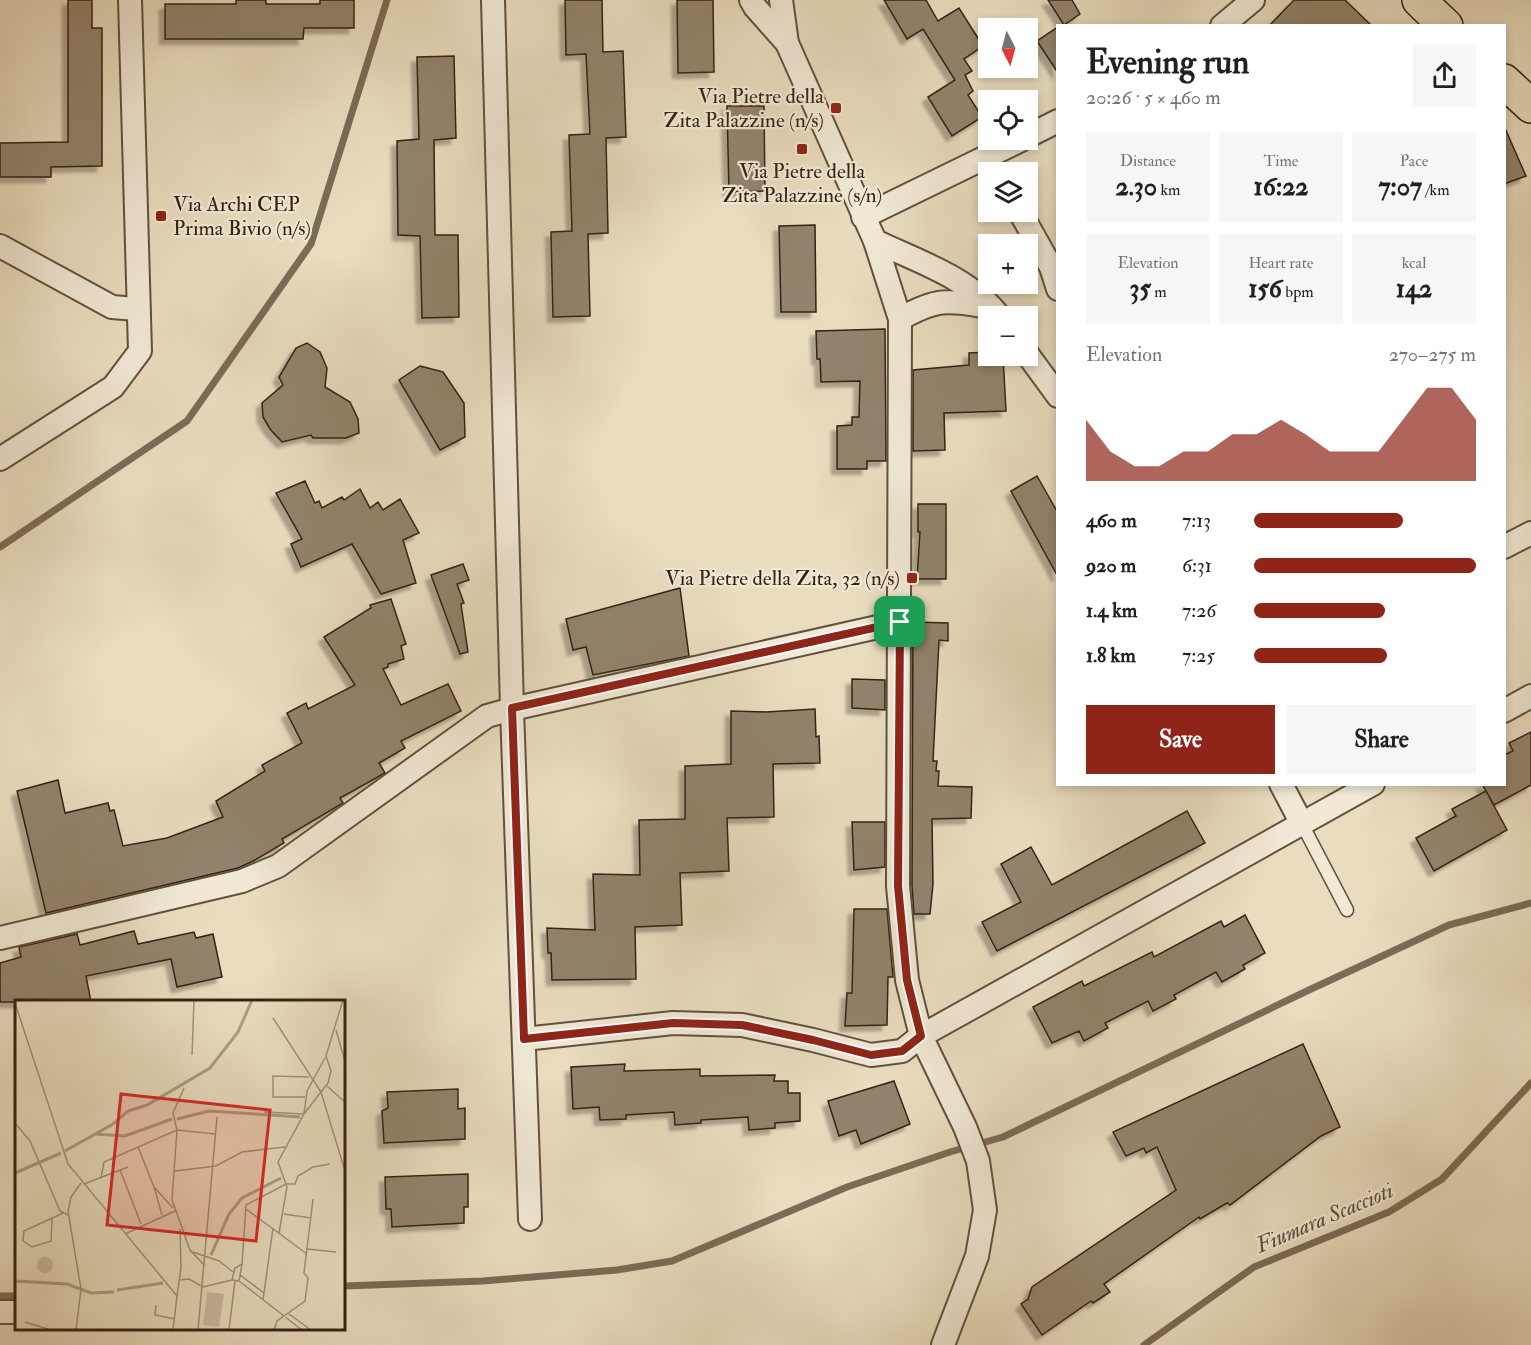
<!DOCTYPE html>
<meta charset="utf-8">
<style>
:root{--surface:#fff;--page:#f6f6f6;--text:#202124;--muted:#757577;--accent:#8f2418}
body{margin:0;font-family:"IM FELL Double Pica",serif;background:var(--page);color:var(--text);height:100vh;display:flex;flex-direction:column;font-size:22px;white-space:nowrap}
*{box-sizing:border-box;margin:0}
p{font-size:20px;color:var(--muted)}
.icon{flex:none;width:33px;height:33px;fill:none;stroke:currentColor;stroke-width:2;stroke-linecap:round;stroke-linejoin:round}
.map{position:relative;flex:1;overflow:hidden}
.drawer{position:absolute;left:1056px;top:24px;width:450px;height:762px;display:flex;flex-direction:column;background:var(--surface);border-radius:0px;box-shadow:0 3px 9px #0003}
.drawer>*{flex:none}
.needle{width:39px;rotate:174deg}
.buttons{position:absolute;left:978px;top:18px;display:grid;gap:12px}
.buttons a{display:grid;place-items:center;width:60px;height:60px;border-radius:0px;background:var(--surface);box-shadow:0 3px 9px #0003;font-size:30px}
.pin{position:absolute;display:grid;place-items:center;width:51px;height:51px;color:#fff;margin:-26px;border-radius:12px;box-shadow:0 3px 9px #0006}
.round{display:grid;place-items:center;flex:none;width:63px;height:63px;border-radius:0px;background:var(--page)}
.headline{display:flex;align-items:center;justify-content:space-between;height:102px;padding:0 30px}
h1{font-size:33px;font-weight:800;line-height:45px}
.metrics{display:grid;grid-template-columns:repeat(3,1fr);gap:9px;height:102px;padding:6px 30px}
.metrics div{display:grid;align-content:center;border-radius:0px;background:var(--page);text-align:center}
.metrics b{font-size:26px;font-weight:800}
.metrics small{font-size:16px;font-weight:400}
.metrics p{font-size:16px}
.chart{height:168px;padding:12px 30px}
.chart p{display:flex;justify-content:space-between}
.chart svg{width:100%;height:108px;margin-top:6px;fill:var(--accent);opacity:.7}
.button{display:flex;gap:12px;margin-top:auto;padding:12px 30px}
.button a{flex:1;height:69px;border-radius:0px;background:var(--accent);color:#fff;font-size:24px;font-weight:800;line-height:69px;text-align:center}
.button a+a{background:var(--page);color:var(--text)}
ul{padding:0 30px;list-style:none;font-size:20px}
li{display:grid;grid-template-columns:96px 72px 1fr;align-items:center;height:45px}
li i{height:15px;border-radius:8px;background:var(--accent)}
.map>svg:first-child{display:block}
</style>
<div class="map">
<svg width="1531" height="1345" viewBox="0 0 1531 1345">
<defs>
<filter id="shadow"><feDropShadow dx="-5.5" dy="5.5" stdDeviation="1.5" flood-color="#0004"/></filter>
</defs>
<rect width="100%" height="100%" fill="#e9ddbf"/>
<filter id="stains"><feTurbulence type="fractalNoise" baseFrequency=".00333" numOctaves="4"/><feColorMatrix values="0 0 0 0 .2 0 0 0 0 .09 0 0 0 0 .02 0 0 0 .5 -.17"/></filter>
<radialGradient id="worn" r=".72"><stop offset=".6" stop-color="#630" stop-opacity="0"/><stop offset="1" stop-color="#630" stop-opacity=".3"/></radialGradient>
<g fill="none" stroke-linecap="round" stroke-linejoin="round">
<g stroke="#7b6c57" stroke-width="7">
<path d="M 0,547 L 187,421 L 311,244 L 387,0"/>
<path d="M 344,1286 L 483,1281 L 617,1270 L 672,1261 L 847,1187 L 950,1152 L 1003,1137 L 1309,990 L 1449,925 L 1531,903"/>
<path d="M 0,1296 L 16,1296"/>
<path d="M 1144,1345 L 1254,1267 L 1389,1212 L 1442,1179 L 1531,1083"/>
</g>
</g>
<g fill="#92836c" stroke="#342213" stroke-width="1.5" filter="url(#shadow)">
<path d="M 68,0 L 92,0 L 92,28 L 102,28 L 102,166 L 51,167 L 51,177 L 0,177 L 0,143 L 68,142 Z"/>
<path d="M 236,0 L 266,0 L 266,4 L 320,4 L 320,0 L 354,0 L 354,28 L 304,28 L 303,39 L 165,39 L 165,4 L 236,4 Z"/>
<path d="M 565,0 L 602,0 L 603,52 L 623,51 L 626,137 L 606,138 L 608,233 L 588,234 L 590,316 L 553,317 L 551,232 L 572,231 L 569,135 L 590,134 L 586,54 L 566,55 Z"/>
<path d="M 677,0 L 713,0 L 714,72 L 678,73 Z"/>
<path d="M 884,0 L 926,0 L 938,21 L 959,8 L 983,46 L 964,59 L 972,71 L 965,75 L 973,91 L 968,95 L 982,117 L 952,136 L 928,97 L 955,80 L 923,29 L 907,39 Z"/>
<path d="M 1048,0 L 1072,0 L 1080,14 L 1064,25 Z"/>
<path d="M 1294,0 L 1345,0 L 1372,26 L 1269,26 Z"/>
<path d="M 1058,27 L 1058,73 L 1037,41 Z"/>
<path d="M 454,56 L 456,138 L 434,140 L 435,235 L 458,235 L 459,317 L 422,318 L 420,236 L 398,235 L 397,141 L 419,139 L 417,57 Z"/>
<path d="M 727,106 L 764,106 L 765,191 L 729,192 Z"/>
<path d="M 1504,126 L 1526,176 L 1504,184 Z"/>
<path d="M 815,225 L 816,312 L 781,312 L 779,226 Z"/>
<path d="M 885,329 L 886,461 L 867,461 L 867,469 L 837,469 L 837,426 L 852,425 L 852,417 L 859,417 L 860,381 L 821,382 L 820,359 L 817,359 L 816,331 Z"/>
<path d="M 307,343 L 320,352 L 327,368 L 325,387 L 350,402 L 358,419 L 359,433 L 346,438 L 313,438 L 311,435 L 282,442 L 270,429 L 263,417 L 262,403 L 283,385 L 279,377 L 296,348 Z"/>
<path d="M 988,352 L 988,356 L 1003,356 L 1006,411 L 944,413 L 945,450 L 913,451 L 913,370 L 969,365 L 969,353 Z"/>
<path d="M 420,366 L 443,372 L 464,403 L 465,437 L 440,450 L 399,380 Z"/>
<path d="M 1037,476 L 1058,513 L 1058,577 L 1011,491 Z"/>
<path d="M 305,481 L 315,503 L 319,501 L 322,508 L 342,497 L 344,500 L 360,489 L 370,508 L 378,502 L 383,510 L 400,499 L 419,533 L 403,540 L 416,583 L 381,594 L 352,544 L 301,567 L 291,544 L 302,539 L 276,493 Z"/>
<path d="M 918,504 L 946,504 L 946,579 L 917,579 L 920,532 L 918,532 Z"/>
<path d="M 463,564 L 469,580 L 457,584 L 464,603 L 461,604 L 468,652 L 460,654 L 431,575 Z"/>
<path d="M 680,588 L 689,656 L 593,675 L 586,647 L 573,650 L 566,619 Z"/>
<path d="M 391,599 L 406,644 L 401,646 L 404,659 L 388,664 L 388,667 L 383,669 L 401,705 L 448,684 L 461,711 L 401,741 L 405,748 L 379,763 L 385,773 L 340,798 L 343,803 L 282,839 L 284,843 L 253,861 L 238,868 L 46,913 L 17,791 L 58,780 L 65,813 L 108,803 L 110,811 L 114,810 L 123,846 L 167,838 L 223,817 L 216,801 L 265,771 L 262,765 L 302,743 L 287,713 L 306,703 L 308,709 L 355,685 L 324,637 L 371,608 L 370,605 Z"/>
<path d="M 913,622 L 948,623 L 948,641 L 939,640 L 933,761 L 937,761 L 936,771 L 939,771 L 938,786 L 972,787 L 971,818 L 932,819 L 933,884 L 930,914 L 914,914 L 912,885 Z"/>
<path d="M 852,679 L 885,680 L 885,710 L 852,708 Z"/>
<path d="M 815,709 L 816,737 L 819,736 L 820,763 L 773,764 L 774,817 L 727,818 L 729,871 L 680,873 L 682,925 L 635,927 L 636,979 L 552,980 L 551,953 L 548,953 L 547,928 L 595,930 L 593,874 L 640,875 L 639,820 L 685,819 L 685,766 L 731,764 L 731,711 L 766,712 Z"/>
<path d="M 1531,732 L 1531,785 L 1494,805 L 1482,784 L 1504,784 L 1504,755 L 1513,751 L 1509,743 Z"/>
<path d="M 1486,791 L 1507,830 L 1434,871 L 1416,838 L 1456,816 L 1452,809 Z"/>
<path d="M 1187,811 L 1205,843 L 997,951 L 982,922 L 1021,902 L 1001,864 L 1031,847 L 1052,885 Z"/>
<path d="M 852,822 L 885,822 L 885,867 L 854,870 Z"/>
<path d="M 854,909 L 887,909 L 893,977 L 888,977 L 887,1025 L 845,1026 L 847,993 L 852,993 Z"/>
<path d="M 1245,915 L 1265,953 L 1243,965 L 1245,969 L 1222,982 L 1216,972 L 1174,995 L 1176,999 L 1153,1011 L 1148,1001 L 1105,1023 L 1108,1028 L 1084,1041 L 1079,1031 L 1052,1043 L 1033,1007 L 1082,981 L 1084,986 L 1152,952 L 1154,957 L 1221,921 L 1224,927 Z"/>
<path d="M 134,931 L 138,944 L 194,932 L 196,938 L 213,934 L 222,977 L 177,987 L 171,959 L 86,976 L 91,1002 L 0,1002 L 0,963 L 21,957 L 19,947 L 77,934 L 80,945 Z"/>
<path d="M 1303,1044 L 1340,1127 L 1321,1136 L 1230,1205 L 1227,1203 L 1200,1219 L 1199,1217 L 1104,1284 L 1110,1292 L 1093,1303 L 1091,1301 L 1042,1335 L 1021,1304 L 1028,1299 L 1032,1287 L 1176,1190 L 1157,1147 L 1146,1153 L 1144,1148 L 1126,1156 L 1113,1132 Z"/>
<path d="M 625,1064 L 624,1071 L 700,1069 L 700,1076 L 775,1075 L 774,1081 L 788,1081 L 788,1093 L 800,1093 L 800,1121 L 775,1123 L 775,1128 L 749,1130 L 748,1117 L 701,1120 L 701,1123 L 675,1125 L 674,1112 L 626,1115 L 626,1119 L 600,1120 L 599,1107 L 573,1109 L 571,1067 Z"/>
<path d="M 894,1081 L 910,1124 L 861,1144 L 856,1130 L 839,1136 L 828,1101 Z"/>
<path d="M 458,1089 L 458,1109 L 465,1108 L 465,1139 L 384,1143 L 382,1111 L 388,1108 L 387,1092 Z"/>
<path d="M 468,1174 L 468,1207 L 464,1207 L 464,1223 L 392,1227 L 391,1209 L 386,1209 L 385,1177 Z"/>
</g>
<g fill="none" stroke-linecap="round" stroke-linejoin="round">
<defs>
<path id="lane" d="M 1302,824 L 1347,910"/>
<g id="street">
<path d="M 493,0 L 512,709 L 530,1219"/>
<path d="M 751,0 L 755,7 L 787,43"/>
<path d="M 1222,26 L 1253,0"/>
<path d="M 1028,136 L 1058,121"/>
<path d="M 1020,212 L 1051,267 L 1058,289"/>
<path d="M 863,217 L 1021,140"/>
<path d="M 875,241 C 917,261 970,278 999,316"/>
<path d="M 0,246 L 112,307 L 137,309"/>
<path d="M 900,319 C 937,298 947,300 988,307"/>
<path d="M 1028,355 L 1058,396"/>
<path d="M 0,459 L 113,387 L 140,351 L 130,0"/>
<path d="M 1504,547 L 1531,533"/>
<path d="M 1504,711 L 1531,696"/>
<path d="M 1281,784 L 1302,824"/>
<path d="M 0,938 L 242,881 L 278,866 L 487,716 L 512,709 L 900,622"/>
<path d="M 524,1039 L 673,1023 L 742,1025 L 813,1040 L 871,1055 L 902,1051 L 921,1036 L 907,980 L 898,886 L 900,319 L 875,241 L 787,43 L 781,0"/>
<path d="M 0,1312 L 16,1312"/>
<path d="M 943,1345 L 977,1256 L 985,1210 L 978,1161 L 965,1127 L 921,1036 L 1373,784"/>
</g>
<g id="primary">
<path d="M 1419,0 L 1446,26"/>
<path d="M 1504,81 L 1531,106"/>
</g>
</defs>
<use href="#lane" stroke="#61513e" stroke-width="15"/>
<use href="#street" stroke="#61513e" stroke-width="26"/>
<use href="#primary" stroke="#342213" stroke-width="36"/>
<use href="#lane" stroke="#f1e9d5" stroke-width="12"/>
<use href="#street" stroke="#f1e9d5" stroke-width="22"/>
<use href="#primary" stroke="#e9ddbf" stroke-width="33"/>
</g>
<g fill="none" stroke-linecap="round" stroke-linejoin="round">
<defs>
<path id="route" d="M 900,622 L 898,886 L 907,980 L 921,1036 L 902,1051 L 871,1055 L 813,1040 L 742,1025 L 673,1023 L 524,1039 L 512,708 Z"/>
</defs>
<use href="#route" stroke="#fff" stroke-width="12"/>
<use href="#route" stroke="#8f2418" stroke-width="8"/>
</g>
<g fill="#8f2418" stroke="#f1e9d5" stroke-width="2">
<rect x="830" y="102" width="12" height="12" rx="3"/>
<rect x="796" y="143" width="12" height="12" rx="3"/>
<rect x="155" y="210" width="12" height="12" rx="3"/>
<rect x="906" y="572" width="12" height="12" rx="3"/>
</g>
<g text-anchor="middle" stroke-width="4.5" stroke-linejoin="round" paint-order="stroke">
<g font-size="21" fill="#342213" stroke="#f1e9d5" text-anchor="end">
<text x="824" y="103">Via Pietre della<tspan x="824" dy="24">Zita Palazzine (n/s)</tspan></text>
<text x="802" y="178" text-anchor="middle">Via Pietre della<tspan x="802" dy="24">Zita Palazzine (s/n)</tspan></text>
<text x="173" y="211" text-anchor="start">Via Archi CEP<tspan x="173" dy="24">Prima Bivio (n/s)</tspan></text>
<text x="900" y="585">Via Pietre della Zita, 32 (n/s)</text>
</g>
<g font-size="22" font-style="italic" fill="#5e4d3b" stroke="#f1e9d5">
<text transform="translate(1324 1217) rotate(-23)" y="8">Fiumara Scaccioti</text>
</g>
</g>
<g transform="translate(15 1000)">
<rect width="330" height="330" fill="#e9ddbf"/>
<path d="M22 265a8 8 0 1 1 16 0a8 8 0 1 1-16 0ZM 192,292 L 209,294 L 204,327 L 188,325 Z" fill="#cabda2"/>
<path fill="none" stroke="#ab9d85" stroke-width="3" d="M 162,119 L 194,111 L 285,117M 81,134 L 110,136 L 157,119M 50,151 L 98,124 L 113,111 L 132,105 L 195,68 L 223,32 L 237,0M 0,173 L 46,153M 196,255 L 214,214 L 227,198 L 266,178M 0,281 L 52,284 L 76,293 L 99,292M 102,290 L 148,283"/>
<path fill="none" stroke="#a1927a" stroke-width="1.5" d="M 0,3 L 53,164 L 162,296 L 158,330M 258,18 L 306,92 L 330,171M 321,30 L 330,61M 177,55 L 179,0M 312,86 L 330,102M 290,97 L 258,97 L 258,76 L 294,77M 249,112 L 289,114 L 292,91 L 310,58M 0,123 L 15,141 L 45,211 L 53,215M 123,147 L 139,187 L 158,208M 105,170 L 126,224M 160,171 L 201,166 L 227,152 L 270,147M 86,178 L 89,162 L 162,130 L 158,113 L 169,88M 69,184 L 113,167M 139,187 L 147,215M 231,209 L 292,254M 269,214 L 296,218M 37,219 L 36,241 L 17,247 L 8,241 L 9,231 L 48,213M 264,233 L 272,187 L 263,162 L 289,114 L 313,83 L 316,71 L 311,56 L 328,0M 110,234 L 160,211M 292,249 L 321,252M 178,252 L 204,261 L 218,272M 227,264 L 231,205 L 271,184 L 280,184 L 283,176 L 298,167 L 315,164M 227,264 L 224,281 L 217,280 L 220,268 ZM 190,266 L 175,250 L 157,200 L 162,130 L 201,134M 225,275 L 249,293M 164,280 L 174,279 L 188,287 L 217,280M 224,281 L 287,330M 162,296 L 166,268 L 165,229M 248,300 L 258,228M 141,305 L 140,315 L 160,319M 274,314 L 296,330M 10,322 L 36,330M 61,330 L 66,289 L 53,211 L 56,197 L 66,183M 183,330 L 202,117M 214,330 L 220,281M 259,330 L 262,321 L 290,301 L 293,278 L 289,273 L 298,199"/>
<path fill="#d62828" fill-opacity="0.15" stroke="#d62828" stroke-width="3" d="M 106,94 L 255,110 L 241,241 L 92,225 Z"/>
<rect width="330" height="330" fill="none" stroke="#342213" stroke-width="3"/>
</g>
<rect width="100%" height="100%" filter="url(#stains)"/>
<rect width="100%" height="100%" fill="url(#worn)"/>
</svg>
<div class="buttons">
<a><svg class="needle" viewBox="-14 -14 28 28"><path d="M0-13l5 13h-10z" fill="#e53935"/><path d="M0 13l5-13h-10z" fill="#757577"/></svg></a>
<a><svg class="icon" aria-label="locate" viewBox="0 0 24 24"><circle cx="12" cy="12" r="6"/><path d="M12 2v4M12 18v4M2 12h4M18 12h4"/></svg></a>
<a><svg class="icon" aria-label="layers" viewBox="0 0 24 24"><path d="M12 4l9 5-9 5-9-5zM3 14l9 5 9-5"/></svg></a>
<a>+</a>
<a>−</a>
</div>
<div class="pin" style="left:900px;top:622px;background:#1e9e55"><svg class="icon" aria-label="arrive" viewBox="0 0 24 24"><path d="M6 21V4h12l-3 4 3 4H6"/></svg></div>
<section class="drawer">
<div class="headline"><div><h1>Evening run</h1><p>20:26 · 5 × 460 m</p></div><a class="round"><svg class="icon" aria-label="share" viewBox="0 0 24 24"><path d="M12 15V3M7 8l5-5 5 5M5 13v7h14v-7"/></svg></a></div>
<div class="metrics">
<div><p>Distance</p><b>2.30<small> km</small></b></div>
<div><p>Time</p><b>16:22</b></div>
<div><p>Pace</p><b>7:07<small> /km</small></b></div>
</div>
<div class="metrics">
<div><p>Elevation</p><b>35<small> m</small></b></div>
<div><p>Heart rate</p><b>156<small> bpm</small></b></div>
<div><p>kcal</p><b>142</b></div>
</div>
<div class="chart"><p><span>Elevation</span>270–275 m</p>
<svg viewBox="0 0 160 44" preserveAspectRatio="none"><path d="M0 44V19L10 32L20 38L30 38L40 32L50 32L60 25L70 25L80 19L90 25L100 32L110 32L120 32L130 19L140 6L150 6L160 19V44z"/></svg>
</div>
<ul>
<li><b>460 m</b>7:13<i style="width:67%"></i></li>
<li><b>920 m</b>6:31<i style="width:100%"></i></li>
<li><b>1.4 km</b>7:26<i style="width:59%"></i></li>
<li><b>1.8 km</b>7:25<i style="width:60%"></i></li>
</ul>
<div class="button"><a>Save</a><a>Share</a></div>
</section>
</div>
